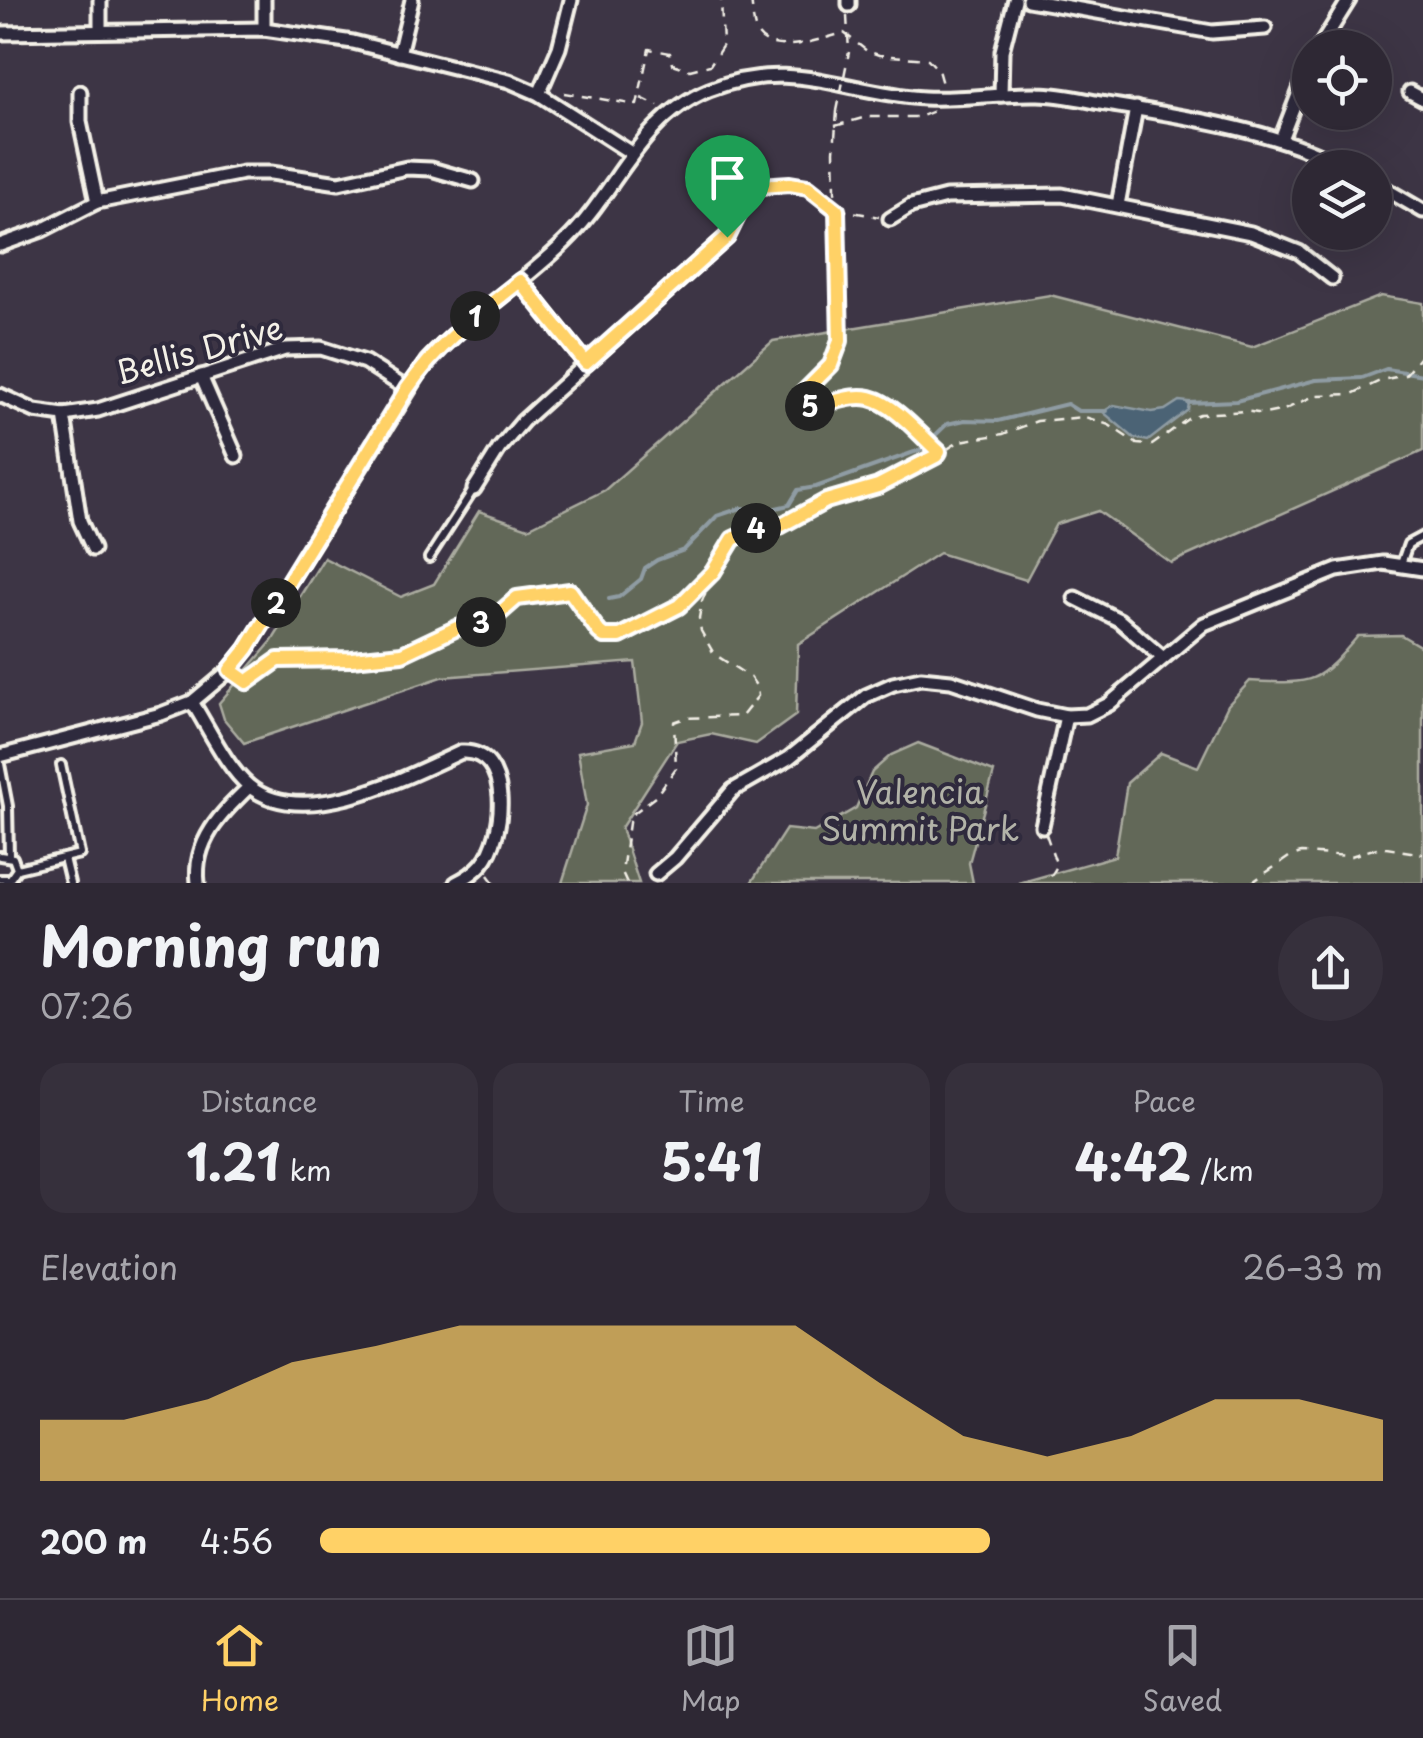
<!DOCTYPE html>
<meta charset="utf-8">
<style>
:root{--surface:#2e2834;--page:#36303c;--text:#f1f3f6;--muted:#a7a6ac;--line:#49444f;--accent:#ffd166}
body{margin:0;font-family:"Playpen Sans",sans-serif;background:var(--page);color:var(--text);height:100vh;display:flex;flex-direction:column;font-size:38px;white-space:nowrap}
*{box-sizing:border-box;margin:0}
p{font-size:32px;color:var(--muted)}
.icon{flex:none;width:55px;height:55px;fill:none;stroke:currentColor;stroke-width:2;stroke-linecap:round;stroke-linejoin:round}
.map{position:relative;height:883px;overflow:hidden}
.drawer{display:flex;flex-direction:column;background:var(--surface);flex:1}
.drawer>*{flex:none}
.buttons{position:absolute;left:1292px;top:30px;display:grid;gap:20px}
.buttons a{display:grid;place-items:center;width:100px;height:100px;border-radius:50%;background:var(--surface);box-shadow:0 10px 40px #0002,0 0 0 2px var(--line);font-size:50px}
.pin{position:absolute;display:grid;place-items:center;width:85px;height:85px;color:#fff;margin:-102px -42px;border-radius:50% 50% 50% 0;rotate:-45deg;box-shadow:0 0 10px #0007}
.pin .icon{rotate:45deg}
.km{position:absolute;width:50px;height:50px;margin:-25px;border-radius:50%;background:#222;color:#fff;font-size:28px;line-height:50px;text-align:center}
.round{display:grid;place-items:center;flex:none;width:105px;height:105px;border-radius:52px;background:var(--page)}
.summary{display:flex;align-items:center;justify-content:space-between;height:170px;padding:0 40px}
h1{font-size:55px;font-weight:700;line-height:75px}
.stats{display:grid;grid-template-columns:repeat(3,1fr);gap:15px;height:170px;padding:10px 40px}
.stats div{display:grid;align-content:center;border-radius:25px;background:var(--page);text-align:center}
.stats b{font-size:50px;font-weight:700}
.stats small{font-size:28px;font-weight:400}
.stats p{font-size:28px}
.chart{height:280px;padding:20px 40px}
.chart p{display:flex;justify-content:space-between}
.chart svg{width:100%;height:180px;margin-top:10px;fill:var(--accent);opacity:.7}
ul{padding:0 40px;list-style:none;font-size:32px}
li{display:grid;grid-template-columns:160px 120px 1fr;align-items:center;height:75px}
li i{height:25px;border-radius:12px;background:var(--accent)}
.tab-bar{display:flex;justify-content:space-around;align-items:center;height:140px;border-top:2px solid var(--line);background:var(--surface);font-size:28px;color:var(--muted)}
.tab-bar a{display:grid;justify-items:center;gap:5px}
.tab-bar .on{color:var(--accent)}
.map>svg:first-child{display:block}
</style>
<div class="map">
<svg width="1423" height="883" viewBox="0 0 1423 883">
<rect width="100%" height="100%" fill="#3d3545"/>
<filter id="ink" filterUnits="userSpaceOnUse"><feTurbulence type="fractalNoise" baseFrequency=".01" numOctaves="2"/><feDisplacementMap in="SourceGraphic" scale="20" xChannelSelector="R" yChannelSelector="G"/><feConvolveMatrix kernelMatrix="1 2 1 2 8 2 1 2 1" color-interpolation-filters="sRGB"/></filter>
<g filter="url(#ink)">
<g fill="#626759" stroke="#abaca0" stroke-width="2.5">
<path d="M 1050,295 L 1252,347 L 1381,296 L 1423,303 L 1423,451 L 1171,563 L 1098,511 L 1056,524 L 1026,580 L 939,553 L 798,644 L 796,715 L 756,744 L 711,734 L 677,741 L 621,828 L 639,883 L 562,883 L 587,805 L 578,752 L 635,742 L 642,722 L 635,662 L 442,677 L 244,743 L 224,719 L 219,703 L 272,641 L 324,558 L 401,597 L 434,584 L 479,511 L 528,528 L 605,490 L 773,341 Z"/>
<path d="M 1401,635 L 1423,648 L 1423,883 L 1019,883 L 1115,856 L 1127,783 L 1161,753 L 1198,767 L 1228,705 L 1250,681 C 1315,684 1316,685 1358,636 Z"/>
<path d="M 918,743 L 994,772 L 969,863 L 973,883 L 751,883 L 786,829 L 814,832 L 856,808 L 872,772 L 891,755 Z"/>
</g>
<path fill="#4b6375" stroke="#8f9ca3" stroke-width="2.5" d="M 1179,401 L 1189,402 L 1188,410 L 1148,441 L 1134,438 L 1103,412 L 1114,405 L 1152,412 L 1165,410 Z"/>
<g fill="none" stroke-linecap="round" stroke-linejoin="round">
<g stroke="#8f9ca3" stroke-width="4">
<path d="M 1188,403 L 1236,401 L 1316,380 L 1362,378 L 1386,369 L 1423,375"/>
<path d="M 609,599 L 619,597 L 641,579 L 645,568 L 657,560 L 684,550 L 717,516 L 741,508 L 763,511 L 789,505 L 798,490 L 816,487 L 920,450 L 947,424 L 965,420 L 998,421 L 1067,404 L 1078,411 L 1107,411"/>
</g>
<defs>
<g id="lane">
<path d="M 429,558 L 473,490"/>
<path d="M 1401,564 L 1408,544 L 1423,536"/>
<path d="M 0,764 L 8,806 L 9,856"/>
<path d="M 0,856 L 13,858 L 17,869 L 10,879 L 0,879"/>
<path d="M 64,858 L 70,883"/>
<path d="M 17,869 L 80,854 L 61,765"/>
</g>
<g id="street">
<path d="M 1028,0 L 1212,32 L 1265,28"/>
<path d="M 849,5 L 849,0"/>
<path d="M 264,29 L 264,0"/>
<path d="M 100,31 L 100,0"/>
<path d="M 0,33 L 264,29 L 353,42 L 509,81 L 539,94 L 631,153"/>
<path d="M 1319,48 L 1349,0"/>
<path d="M 399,54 L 412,0"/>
<path d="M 80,92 L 80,122 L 97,202"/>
<path d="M 1410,92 L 1423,99"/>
<path d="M 539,94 L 559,48 L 571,0"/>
<path d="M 1001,95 L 1002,51 L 1015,0"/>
<path d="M 1281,139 L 1310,64"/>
<path d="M 1375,183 L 1423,211"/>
<path d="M 1118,205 L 1136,108"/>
<path d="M 890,219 L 911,206 L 946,197 L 1062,195 L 1251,233 L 1299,252 L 1332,278"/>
<path d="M 0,245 L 42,230 L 97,202 L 243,173 L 271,173 L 339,183 L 407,168 L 431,169 L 473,181"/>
<path d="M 521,281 L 586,363"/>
<path d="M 201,376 L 236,456"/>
<path d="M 0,395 L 35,411 L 64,415 L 98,410 L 285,349 L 321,348 L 365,362 L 407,389"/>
<path d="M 64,415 L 80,521 L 93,549"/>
<path d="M 474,489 L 499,449 L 523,421 L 727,237 L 739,213 L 744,187"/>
<path d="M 1075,598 L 1119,620 L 1163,658"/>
<path d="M 192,702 C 208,727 227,768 249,786 C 303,831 407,777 461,752 C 513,749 506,836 482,864 C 475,872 466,878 456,883"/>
<path d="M 0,756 L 161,714 L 192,702 L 230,670 L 247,649 L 427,361 C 469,317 521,285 565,242 C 616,193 638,119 709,90 C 791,57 844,93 924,98 C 962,100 1000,93 1038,94 C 1060,94 1084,100 1106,104 C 1181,116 1279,130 1346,168"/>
<path d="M 1042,826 L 1066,716"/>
<path d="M 656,874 L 675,858 L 733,790 L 789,758 L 866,696 L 893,684 L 921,678 L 951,681 L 1037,710 L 1066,716 L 1087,715 L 1109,704 L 1204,624 L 1337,570 L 1383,563 L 1423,569"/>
<path d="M 198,883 C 193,841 221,814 249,787"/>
</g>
</defs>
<use href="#lane" stroke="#f4f1e8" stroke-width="14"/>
<use href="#street" stroke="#f4f1e8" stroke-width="19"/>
<g stroke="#f4f1e8" stroke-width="2.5" stroke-dasharray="10 8" stroke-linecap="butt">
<path d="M 751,0 C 753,9 752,24 757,33 C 772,58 822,38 844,33 L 867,51 L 879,55 L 928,59 L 938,70 L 942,84"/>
<path d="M 847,16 L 849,52"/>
<path d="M 564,93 L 637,105 L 649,49 L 670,53 L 673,64 L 690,70 L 710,65 L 723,45 L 721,0"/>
<path d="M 641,98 L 658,106"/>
<path d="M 837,111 L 834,151 L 839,341 L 831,365 L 802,395 L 801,401 C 817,413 846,392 869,398 C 895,404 919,434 938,451"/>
<path d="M 835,126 L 866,117 L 919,117 L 934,111"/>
<path d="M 755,187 L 791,184 L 807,187 L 837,209 L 879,217"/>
<path d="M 240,678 L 247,682 L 278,660 L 402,654 L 457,628 L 493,619 L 517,598 L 570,591 L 599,632 L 604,636 L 620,636 L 666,614 L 712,573"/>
<path d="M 1046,834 L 1057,866 L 1047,883"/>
<path d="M 488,875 L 494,883"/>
<path d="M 627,883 L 622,872 L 630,816 L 655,797 L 676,768 L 674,722 L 685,718 L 742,716 L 758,696 L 757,687 L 750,677 L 714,654 L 701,631 L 699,618 L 702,601 L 721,555 L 733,539 L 750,530 L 780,526 L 813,506 L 878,486 L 927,462 L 960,441 L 1003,434 L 1037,421 L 1085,417 L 1109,425 L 1137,444 L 1152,445 L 1189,418 L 1200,414 L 1245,411 L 1265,414 L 1284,410 L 1316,395 L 1352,394 L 1382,380 L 1405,375 L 1423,353"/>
<path d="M 1251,883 L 1289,857 L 1301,853 L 1351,856 L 1380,847 L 1423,854"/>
</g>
<use href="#lane" stroke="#2f2a3d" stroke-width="6"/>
<use href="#street" stroke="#2f2a3d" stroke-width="11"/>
<path stroke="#f4f1e8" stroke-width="2.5" stroke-dasharray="10 8" stroke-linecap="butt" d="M 837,111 L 849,52"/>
</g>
</g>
<g fill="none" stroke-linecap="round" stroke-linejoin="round" filter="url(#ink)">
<defs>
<path id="route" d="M 790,184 L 808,187 L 837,210 L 840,341 L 831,365 L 802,394 L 801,401 C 817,413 846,392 870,398 C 895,404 920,435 939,452 L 936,456 L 878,486 L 826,501 L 780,526 L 759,527 L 733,539 L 713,572 L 679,606 L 620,636 L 604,636 L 599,632 L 570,591 L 517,598 L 493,619 L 457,628 L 402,654 L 352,659 L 278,660 L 247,682 L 230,670 L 247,649 L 407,389 C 438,344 478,314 520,281 L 586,363 L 727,237 L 739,212 L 744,187 Z"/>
</defs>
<use href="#route" stroke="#fff" stroke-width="20"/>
<use href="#route" stroke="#ffd166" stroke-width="12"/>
</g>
<g text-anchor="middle" stroke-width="8" stroke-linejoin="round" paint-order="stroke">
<g font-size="32" fill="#f4f1e8" stroke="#2f2a3d">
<text transform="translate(199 351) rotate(-16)" y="11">Bellis Drive</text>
</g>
<g font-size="32" fill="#b2b3a8" stroke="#2f2a3d">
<text x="920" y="804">Valencia<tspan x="920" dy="37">Summit Park</tspan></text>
</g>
</g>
</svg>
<div class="buttons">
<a><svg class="icon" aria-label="locate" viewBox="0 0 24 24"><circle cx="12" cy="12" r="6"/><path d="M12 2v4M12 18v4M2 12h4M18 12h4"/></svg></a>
<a><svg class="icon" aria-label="layers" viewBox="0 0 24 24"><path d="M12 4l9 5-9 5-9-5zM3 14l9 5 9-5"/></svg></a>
</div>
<div class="pin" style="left:727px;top:237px;background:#1e9e55"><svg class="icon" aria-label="arrive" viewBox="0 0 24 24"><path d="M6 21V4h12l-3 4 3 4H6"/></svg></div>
<b class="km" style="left:475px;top:316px">1</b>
<b class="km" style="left:276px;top:603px">2</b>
<b class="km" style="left:481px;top:622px">3</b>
<b class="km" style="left:756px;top:528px">4</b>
<b class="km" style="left:810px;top:406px">5</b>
</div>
<section class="drawer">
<div class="summary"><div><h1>Morning run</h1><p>07:26</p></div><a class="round"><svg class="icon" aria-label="share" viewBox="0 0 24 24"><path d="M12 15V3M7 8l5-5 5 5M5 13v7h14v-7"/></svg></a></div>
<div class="stats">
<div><p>Distance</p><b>1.21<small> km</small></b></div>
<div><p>Time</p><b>5:41</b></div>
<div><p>Pace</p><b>4:42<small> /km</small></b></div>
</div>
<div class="chart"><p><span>Elevation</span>26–33 m</p>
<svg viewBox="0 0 160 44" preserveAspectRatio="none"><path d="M0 44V29L10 29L20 24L30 15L40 11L50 6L60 6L70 6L80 6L90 6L100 20L110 33L120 38L130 33L140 24L150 24L160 29V44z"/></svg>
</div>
<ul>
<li><b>200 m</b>4:56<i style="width:63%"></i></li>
</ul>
</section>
<nav class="tab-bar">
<a class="on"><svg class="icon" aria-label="home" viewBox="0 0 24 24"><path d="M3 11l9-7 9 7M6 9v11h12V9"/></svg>Home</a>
<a><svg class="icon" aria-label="map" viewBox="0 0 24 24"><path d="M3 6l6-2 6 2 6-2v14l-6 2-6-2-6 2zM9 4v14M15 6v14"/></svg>Map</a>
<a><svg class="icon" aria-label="saved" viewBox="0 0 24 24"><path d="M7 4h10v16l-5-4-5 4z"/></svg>Saved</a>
</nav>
